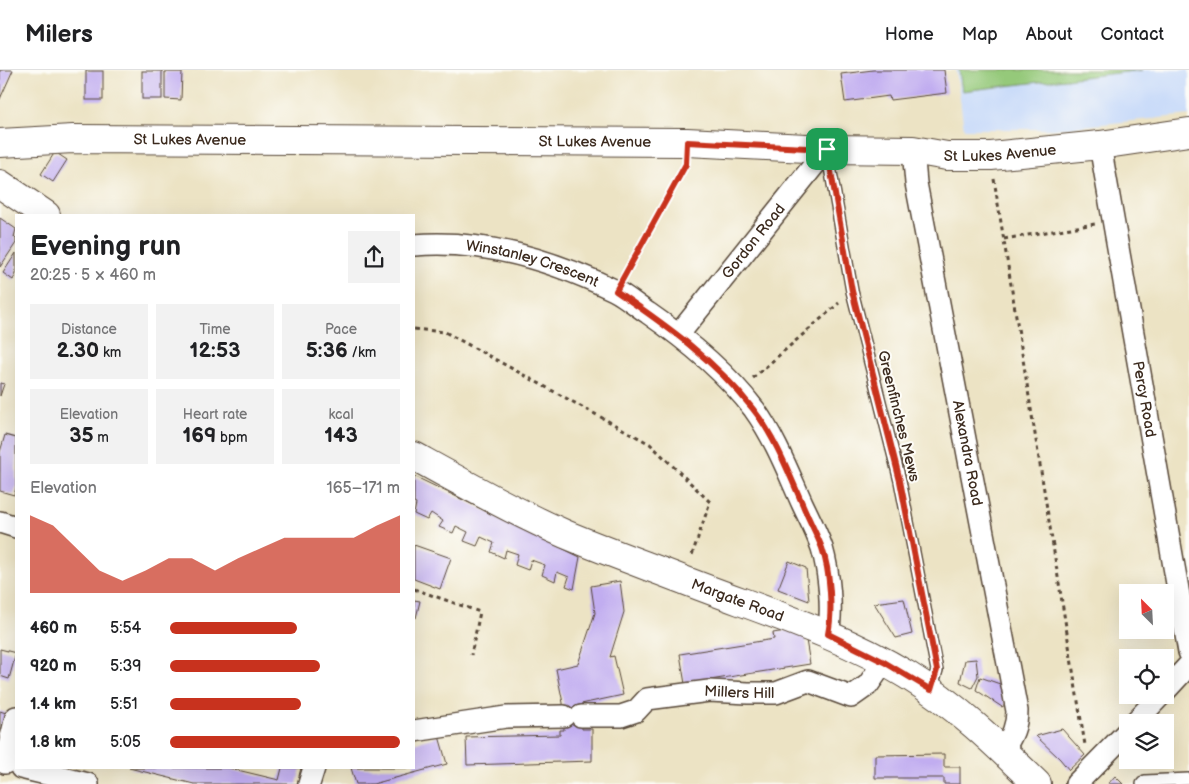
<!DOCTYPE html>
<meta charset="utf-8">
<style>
:root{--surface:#fff;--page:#f2f2f2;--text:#202124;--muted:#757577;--line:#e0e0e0;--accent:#c8321e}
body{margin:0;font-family:"Balsamiq Sans",sans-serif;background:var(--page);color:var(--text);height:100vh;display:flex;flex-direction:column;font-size:19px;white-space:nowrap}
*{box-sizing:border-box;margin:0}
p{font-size:16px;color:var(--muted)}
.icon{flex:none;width:28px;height:28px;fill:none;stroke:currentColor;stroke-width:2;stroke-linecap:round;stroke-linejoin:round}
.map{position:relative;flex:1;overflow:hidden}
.side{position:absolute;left:15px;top:144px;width:400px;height:555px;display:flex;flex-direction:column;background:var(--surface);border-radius:0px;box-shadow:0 5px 20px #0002}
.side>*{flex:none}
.needle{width:32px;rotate:336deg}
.buttons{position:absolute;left:1119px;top:514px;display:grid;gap:10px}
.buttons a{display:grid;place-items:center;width:55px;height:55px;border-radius:0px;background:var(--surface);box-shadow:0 5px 20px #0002;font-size:25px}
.pin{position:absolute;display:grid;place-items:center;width:42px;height:42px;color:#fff;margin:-21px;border-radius:10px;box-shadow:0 2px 8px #0006}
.round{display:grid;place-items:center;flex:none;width:52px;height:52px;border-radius:0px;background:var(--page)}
.overview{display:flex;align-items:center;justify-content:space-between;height:85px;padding:0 15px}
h1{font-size:28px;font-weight:800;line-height:38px}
.stats{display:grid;grid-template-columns:repeat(3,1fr);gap:8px;height:85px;padding:5px 15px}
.stats div{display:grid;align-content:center;border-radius:0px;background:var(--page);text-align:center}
.stats b{font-size:21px;font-weight:800}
.stats small{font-size:14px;font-weight:400}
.stats p{font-size:14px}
.chart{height:140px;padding:10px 15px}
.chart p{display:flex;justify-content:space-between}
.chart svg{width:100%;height:90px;margin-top:5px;fill:var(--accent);opacity:.7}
ul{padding:0 15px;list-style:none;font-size:16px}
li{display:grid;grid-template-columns:80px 60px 1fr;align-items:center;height:38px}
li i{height:12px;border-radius:6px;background:var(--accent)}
header{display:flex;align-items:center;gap:30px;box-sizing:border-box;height:70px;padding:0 25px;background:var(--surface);border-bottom:1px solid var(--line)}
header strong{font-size:24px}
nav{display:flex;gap:28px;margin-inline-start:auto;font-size:18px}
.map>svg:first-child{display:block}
</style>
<header>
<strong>Milers</strong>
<nav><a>Home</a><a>Map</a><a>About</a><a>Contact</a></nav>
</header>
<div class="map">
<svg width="1189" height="714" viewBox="0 0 1189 714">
<rect width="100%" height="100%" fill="#fdfcf7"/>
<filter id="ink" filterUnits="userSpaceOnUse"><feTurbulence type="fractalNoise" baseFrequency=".02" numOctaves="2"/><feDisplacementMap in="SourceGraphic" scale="10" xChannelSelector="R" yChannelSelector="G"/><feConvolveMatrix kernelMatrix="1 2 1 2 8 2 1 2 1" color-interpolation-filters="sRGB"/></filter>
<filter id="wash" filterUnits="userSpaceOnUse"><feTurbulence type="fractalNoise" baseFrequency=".0096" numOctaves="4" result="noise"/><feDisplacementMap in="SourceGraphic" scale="20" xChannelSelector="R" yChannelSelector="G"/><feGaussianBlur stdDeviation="1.12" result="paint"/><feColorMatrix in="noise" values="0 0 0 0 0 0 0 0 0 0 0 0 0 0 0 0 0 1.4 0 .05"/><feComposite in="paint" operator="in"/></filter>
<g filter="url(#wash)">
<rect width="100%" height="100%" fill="#ece3c4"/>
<path fill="#cadcf9" d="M 956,0 L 1189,0 L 1189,45 L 1054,59 L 964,59 Z"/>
<path fill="#95c97a" stroke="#687a4c" d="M 959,0 L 1143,0 L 962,21 Z"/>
<g id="blocks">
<g fill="#c1adf0">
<path d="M 0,0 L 13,0 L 0,29 Z"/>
<path d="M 873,0 L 944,0 L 947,23 L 890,30 L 889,26 L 845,32 L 841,4 Z"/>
<rect x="86" y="1" width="17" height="29"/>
<rect x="142" y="1" width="20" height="28"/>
<path d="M 165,2 L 182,2 L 181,30 L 165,29 Z"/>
<path d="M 55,82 L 67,90 L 53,112 L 41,104 Z"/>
<path d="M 0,148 L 16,159 L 14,167 L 16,169 L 16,173 L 0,197 Z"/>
<path d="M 16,183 L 16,204 L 13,210 L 3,203 Z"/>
<path d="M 0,313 L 4,314 L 0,326 Z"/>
<path d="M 5,365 L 16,368 L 16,418 L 14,425 L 0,421 L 0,382 Z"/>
<path d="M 416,407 L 580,487 L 574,519 L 566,516 L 569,507 L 557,502 L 555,511 L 542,505 L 545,495 L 531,490 L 528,500 L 515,495 L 518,484 L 506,480 L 504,488 L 491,482 L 494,473 L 481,467 L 477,476 L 464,471 L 468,462 L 456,456 L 453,463 L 439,457 L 443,451 L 431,443 L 427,450 L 414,444 L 416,434 L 414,433 L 414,408 Z"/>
<path d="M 414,475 L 451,488 L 440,519 L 414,509 Z"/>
<path d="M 789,491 L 806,498 L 809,531 L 778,519 Z"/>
<path d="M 620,511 L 624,542 L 610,587 L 614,586 L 623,625 L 581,634 L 582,659 L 592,659 L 592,691 L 467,695 L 466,667 L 560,665 L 560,660 L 564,660 L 563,633 L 556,599 L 578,594 L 595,543 L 591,516 Z"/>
<path d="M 904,529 L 912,564 L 896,568 L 874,533 Z"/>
<path d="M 414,530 L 420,531 L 416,548 L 414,547 Z"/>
<path d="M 804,558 L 810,594 L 685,614 L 680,584 L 774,569 L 773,563 Z"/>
<path d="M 0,579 L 16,583 L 9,609 L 0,606 Z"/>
<path d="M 976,589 L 978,606 L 972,618 L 960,612 L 965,590 Z"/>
<path d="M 980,607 L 1000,614 L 1005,635 L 1002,637 L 976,620 Z"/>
<path d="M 0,641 L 6,643 L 1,663 L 0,663 Z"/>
<path d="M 1062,659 L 1085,685 L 1069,700 L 1060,689 L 1036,666 Z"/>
<path d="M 439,666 L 447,694 L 373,714 L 356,714 L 351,698 L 414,698 L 414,673 Z"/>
<path d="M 944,684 L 944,697 L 960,697 L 960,714 L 944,714 L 944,708 L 875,708 L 875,685 Z"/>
<path d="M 129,698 L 229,698 L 279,710 L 282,698 L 301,698 L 297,714 L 194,714 Z"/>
<path d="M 1115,706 L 1123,714 L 1108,714 Z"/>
</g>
</g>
</g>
<g filter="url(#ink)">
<use href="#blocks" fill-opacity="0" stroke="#564637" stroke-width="1"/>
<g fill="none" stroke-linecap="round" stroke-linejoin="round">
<defs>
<g id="service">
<path d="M 827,80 L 852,221 L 900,411 L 937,600 L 931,620"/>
<path d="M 1142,714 L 1145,711 L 1189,709"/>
</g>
<g id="minor">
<path id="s1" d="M 1100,75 L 1189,582"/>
<path id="s2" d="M 913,80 L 916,113 L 1017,641 C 1017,658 1011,667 1003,681"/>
<path id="s3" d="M 414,175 C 483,169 552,190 614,220 C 626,226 637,236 648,243 C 687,270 725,301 754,339 C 775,368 788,402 802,433 C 809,448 817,463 822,478 C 829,502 833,540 828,564"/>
<path id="s4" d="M 679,264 L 827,79"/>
<path d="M 0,452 L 16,457"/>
<path d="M 1165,621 L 1189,595"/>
<path id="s5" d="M 581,646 L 621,646 L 636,641 L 647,629 L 709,621 L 748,623 L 776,623 L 808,611 L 851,627 L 868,615 L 884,592"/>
<path d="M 1135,652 L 1161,625"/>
<path d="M 414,661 L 506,647 L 564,646"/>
<path d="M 5,693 L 16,647"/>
<path d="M 21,698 L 88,714"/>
<path d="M 309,714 L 314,698"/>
<path d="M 1076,714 L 1128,661"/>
</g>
<g id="tertiary">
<path id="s6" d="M 0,73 L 73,69 L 687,72 L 827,79 L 913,80 L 947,86 L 991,86 L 1100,75 L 1189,62"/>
</g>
<g id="primary">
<path d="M 0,114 L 46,145"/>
<path id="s7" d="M 414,386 C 463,413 513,441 565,464 C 603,480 642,494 681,509 C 757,539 837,562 907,605 C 956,635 996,674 1037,714"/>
</g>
</defs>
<use href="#service" stroke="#564637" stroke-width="14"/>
<use href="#minor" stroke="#564637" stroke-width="24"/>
<use href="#tertiary" stroke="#564637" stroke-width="30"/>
<use href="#primary" stroke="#564637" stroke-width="30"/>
<g stroke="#564637" stroke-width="3" stroke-dasharray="4 4" stroke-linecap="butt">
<path d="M 994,109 L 1085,675"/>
<path d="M 1004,169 L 1095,154"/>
<path d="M 626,203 L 685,95"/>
<path d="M 414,259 L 445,262 L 650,374 L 710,432 L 691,488"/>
<path d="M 753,308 L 839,233"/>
<path d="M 414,519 L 480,542 L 471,585"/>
</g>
<use href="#service" stroke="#fff" stroke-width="11"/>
<use href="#minor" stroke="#fff" stroke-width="21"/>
<use href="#tertiary" stroke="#fff" stroke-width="28"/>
<use href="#primary" stroke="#fff" stroke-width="28"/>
</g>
</g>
<g fill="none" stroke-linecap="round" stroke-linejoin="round" filter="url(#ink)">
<defs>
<path id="route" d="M 687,72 L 827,79 L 852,221 L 900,411 L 937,600 L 931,620 L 884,592 L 828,564 C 833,540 830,501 822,478 C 817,465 810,452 805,440 C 790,406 776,368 753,339 C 714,289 667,256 616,221 L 686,94 Z"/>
</defs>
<use href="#route" stroke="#fff" stroke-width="10"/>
<use href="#route" stroke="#c8321e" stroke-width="6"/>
</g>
<g text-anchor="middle" stroke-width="4" stroke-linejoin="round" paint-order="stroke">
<g font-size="15" fill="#3b2a1e" stroke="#fdfcf7">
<text dy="5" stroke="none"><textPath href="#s6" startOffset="190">St Lukes Avenue</textPath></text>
<text dy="5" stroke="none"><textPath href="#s6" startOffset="595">St Lukes Avenue</textPath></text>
<text dy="5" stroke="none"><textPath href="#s6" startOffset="1001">St Lukes Avenue</textPath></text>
<text dy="5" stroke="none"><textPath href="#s4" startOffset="119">Gordon Road</textPath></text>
<text dy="5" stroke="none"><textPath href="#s3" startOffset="121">Winstanley Crescent</textPath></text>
<text dy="5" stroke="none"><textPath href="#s1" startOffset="258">Percy Road</textPath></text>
<text transform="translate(899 346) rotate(76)" y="5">Greenfinches Mews</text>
<text dy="5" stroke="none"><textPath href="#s2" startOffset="308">Alexandra Road</textPath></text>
<text dy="5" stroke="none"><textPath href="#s7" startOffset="355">Margate Road</textPath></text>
<text dy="5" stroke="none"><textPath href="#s5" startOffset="165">Millers Hill</textPath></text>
</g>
</g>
</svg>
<div class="buttons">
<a><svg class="needle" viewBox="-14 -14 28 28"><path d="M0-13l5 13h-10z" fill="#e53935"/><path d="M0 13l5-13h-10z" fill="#757577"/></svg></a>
<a><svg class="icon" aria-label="locate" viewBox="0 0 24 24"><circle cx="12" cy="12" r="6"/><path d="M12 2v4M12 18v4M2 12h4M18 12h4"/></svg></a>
<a><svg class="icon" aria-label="layers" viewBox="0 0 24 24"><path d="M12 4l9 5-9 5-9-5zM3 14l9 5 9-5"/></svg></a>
</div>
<div class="pin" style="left:827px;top:79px;background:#1e9e55"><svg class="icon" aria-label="arrive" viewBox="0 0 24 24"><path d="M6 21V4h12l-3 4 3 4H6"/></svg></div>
<section class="side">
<div class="overview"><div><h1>Evening run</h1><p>20:25 · 5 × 460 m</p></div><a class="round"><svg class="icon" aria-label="share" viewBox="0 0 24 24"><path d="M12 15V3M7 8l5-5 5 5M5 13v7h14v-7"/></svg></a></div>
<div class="stats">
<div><p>Distance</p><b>2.30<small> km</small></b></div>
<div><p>Time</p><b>12:53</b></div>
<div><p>Pace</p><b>5:36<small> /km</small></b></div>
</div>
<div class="stats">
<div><p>Elevation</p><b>35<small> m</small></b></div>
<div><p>Heart rate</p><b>169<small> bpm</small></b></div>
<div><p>kcal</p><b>143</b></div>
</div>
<div class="chart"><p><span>Elevation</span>165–171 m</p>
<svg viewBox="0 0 160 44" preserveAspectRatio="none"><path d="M0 44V6L10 11L20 22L30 33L40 38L50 33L60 27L70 27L80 33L90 27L100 22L110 17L120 17L130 17L140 17L150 11L160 6V44z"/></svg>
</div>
<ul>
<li><b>460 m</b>5:54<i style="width:55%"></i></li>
<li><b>920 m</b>5:39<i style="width:65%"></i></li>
<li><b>1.4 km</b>5:51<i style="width:57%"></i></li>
<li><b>1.8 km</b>5:05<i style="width:100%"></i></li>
</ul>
</section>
</div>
